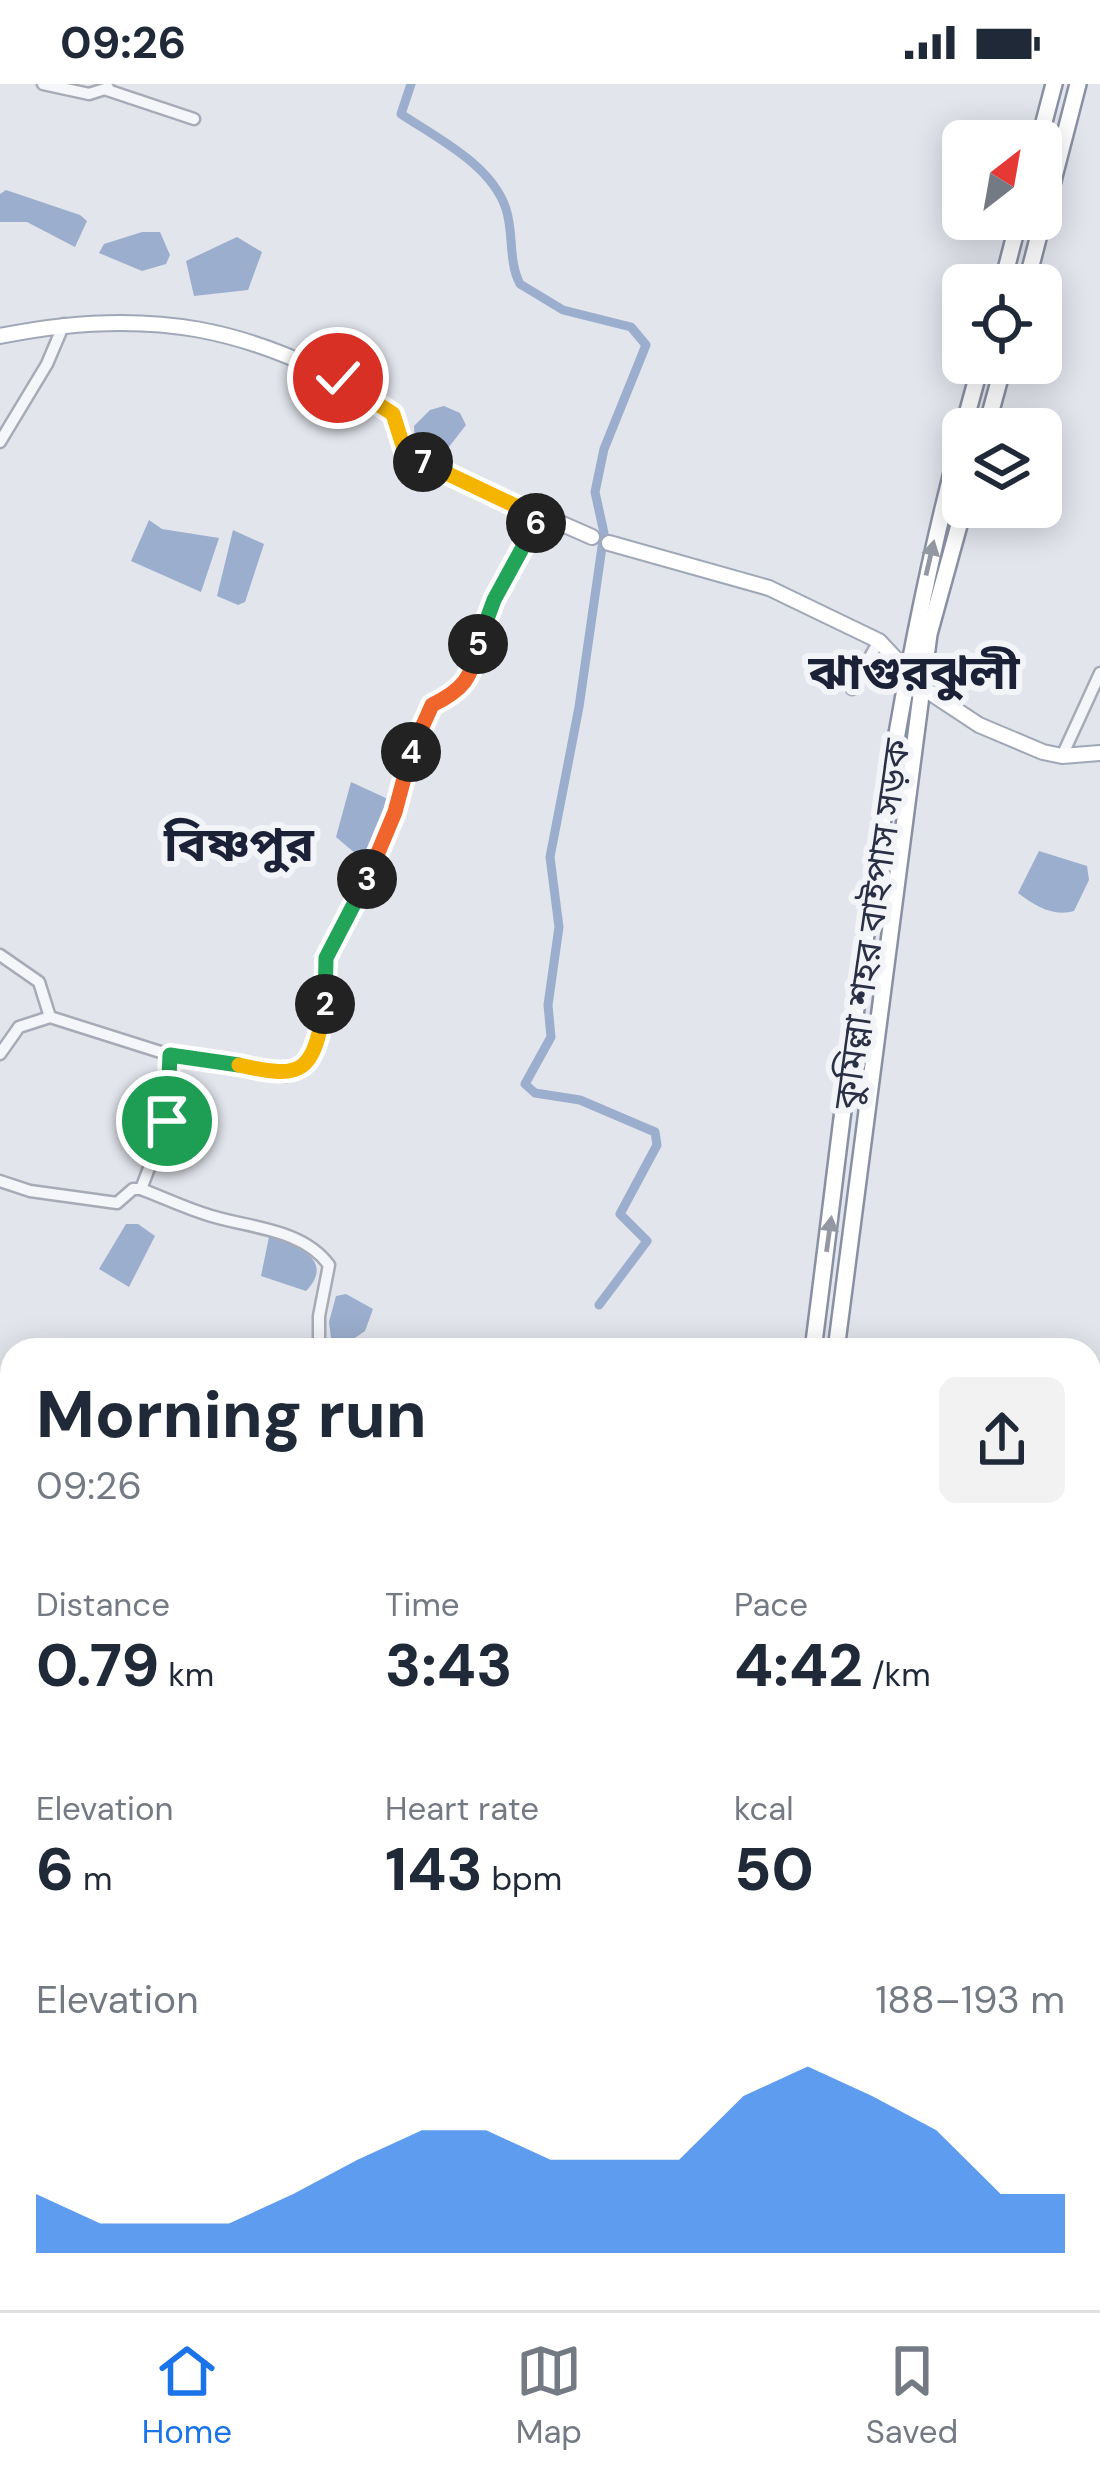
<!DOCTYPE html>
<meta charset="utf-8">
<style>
:root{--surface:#fff;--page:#f2f2f3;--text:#1f2937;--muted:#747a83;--line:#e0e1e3;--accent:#1a73e8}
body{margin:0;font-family:"DM Sans","Noto Sans Bengali",sans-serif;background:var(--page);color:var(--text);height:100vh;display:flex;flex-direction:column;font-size:45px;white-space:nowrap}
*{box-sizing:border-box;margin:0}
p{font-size:39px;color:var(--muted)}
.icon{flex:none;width:66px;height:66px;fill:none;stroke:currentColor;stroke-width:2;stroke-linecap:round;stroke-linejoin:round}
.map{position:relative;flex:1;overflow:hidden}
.side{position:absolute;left:0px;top:1254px;width:1101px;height:972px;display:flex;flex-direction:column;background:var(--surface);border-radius:36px 36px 0 0;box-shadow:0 6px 30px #0003}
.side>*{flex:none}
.needle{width:78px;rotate:31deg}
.tools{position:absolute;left:942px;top:36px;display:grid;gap:24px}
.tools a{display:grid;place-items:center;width:120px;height:120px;border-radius:18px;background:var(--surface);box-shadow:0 6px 30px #0003;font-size:60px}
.pin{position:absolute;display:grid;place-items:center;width:102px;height:102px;color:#fff;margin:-51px;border:6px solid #fff;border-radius:50%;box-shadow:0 3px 12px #0007}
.km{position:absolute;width:60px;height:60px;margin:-30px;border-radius:50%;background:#222;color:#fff;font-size:33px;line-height:60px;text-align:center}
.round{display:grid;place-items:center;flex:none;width:126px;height:126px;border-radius:18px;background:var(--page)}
.summary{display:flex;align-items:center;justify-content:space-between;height:204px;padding:0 36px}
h1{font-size:66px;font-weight:800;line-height:90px}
.figures{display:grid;grid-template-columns:repeat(3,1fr);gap:18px;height:204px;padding:12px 36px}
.figures div{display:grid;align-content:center}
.figures b{font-size:60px;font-weight:800}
.figures small{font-size:33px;font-weight:400}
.figures p{font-size:33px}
.chart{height:336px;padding:24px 36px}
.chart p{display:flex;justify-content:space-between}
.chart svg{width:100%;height:216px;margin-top:12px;fill:var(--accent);opacity:.7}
.status{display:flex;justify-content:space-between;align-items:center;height:84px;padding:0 60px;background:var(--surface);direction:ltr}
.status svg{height:33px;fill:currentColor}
.tabs{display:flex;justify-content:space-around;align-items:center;height:168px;border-top:3px solid var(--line);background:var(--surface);font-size:33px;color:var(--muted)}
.tabs a{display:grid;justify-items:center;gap:6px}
.tabs .active{color:var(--accent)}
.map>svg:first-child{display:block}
</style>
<div class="status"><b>09:26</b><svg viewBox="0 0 49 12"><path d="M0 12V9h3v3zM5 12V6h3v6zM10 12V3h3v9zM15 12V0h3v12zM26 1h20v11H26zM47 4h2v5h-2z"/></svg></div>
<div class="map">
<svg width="1100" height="2226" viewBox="0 0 1100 2226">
<rect width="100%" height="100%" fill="#e2e5ec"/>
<g fill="#9baece">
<path d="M 6,106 L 80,131 L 87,137 L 75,163 L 27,138 L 0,138 L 0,110 Z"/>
<path d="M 142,148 L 160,148 L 170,171 L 166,180 L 142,187 L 99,169 L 104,160 Z"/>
<path d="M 237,153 L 262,168 L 248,206 L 194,212 L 186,177 Z"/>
<path d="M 444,322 L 460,329 L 466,341 L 438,377 L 415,360 L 414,342 L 430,326 Z"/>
<path d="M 149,436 L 162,445 L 219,454 L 201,508 L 131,477 Z"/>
<path d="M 233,446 L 264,460 L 245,518 L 238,521 L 217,512 Z"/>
<path d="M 351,698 L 388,715 L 365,771 L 356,770 L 336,753 Z"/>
<path d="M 1039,767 L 1087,782 L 1089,796 L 1074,827 C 1053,833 1035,822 1018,809 Z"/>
<path d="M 126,1140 L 138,1140 L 155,1152 L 129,1203 L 99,1185 Z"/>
<path d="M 269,1153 C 296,1161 336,1176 306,1207 L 261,1192 Z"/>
<path d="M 346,1210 L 373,1225 L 365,1247 L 349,1258 L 331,1254 L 329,1238 L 336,1212 Z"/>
</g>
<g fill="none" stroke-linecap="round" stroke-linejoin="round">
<g stroke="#9baece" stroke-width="9">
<path d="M 411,0 L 401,30 C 437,54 492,81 506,125 C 514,149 508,177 520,200 L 563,226 L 631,243 L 646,261 L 604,365 L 595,408 L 604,449 L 579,623 L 550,773 L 559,843 L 548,921 L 551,953 L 525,1000 L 535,1009 L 580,1016 L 655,1048 L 657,1061 L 620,1130 L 647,1157 L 599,1221"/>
<path d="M 1089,1903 L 1100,1888"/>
<path d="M 919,2226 L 921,2214"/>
</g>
<defs>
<g id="minor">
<path d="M 43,0 L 89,10 L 108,4"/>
<path d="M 107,6 L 194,35"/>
<path d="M 0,358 L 47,280 L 64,240"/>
<path d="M 852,605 L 879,557"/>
<path d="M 1062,672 L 1100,589"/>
<path d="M 0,871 L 39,898 L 50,933 L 170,971 L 202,973 L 286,992 L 299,986 L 313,965 L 325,924 L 326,874 L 356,822 L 395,728 L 422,638 L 432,621 L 460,607 L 469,595 L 485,535 L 539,433"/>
<path d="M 0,970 L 19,943 L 50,933"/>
<path d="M 0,1097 L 30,1107 L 117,1119 L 133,1105 L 141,1105 C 162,1113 183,1123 205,1130 C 245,1144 301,1143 329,1181 L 319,1232 L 319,1266"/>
<path d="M 141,1105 L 167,1037 L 170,971"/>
<path d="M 1089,1337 L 1100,1343"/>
<path d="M 0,1554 L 12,1562"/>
<path d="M 167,2214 L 197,2226"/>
<path d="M 441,2214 L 451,2226"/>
<path d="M 203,2226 L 206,2214"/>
</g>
<g id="major">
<path d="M 0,252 C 147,222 254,242 381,320 C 399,336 395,360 413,374 L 592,453"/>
<path d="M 609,459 L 769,504 L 879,557 L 923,604 L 979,641 L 1043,668 L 1062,672 L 1100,669"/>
</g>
<g id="highway">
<path d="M 1039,57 L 1054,0"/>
<path d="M 1002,201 L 1019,135"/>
<path d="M 1026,201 L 1078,0"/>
<path d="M 963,345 L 981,279"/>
<path d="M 986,345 L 1004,279"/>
<path d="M 813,1266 C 853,959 882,646 963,346"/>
<path d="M 836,1266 L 929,550 L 964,423"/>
<path d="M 702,2226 L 703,2214"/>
<path d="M 720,2226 L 721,2214"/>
</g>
</defs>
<use href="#minor" stroke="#a7abb7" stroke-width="15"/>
<use href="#major" stroke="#a0a8b8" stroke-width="18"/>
<use href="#highway" stroke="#8890a3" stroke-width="20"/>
<use href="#minor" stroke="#f5f6f9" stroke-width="10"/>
<use href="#major" stroke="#fff" stroke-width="14"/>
<use href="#highway" stroke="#fff" stroke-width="15"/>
</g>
<defs><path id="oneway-solid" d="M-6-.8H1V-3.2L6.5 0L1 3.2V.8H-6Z" transform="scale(3)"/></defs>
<g fill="#9498a2">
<use href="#oneway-solid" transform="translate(930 474) rotate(-77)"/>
<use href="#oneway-solid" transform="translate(829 1150) rotate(-82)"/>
</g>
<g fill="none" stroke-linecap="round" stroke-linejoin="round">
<defs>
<path id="split-1" d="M 167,1037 L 170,971 L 239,981"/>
<path id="split-2" d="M 239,981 C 304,996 313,989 325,920"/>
<path id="split-3" d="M 325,920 L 326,874 L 367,795"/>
<path id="split-4" d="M 367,795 L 395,728 L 411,668"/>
<path id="split-5" d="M 411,668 L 432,621 C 463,606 472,594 478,560"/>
<path id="split-6" d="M 478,560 L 494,516 L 536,439"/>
<path id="split-7" d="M 423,378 L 539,433 L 536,439"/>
<path id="split-8" d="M 338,294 L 393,330 L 405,368 L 423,378"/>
</defs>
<use href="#split-1" stroke="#fff" stroke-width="24"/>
<use href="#split-2" stroke="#fff" stroke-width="24"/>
<use href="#split-3" stroke="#fff" stroke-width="24"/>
<use href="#split-4" stroke="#fff" stroke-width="24"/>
<use href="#split-5" stroke="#fff" stroke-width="24"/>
<use href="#split-6" stroke="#fff" stroke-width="24"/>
<use href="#split-7" stroke="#fff" stroke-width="24"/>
<use href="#split-8" stroke="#fff" stroke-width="24"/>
<use href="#split-1" stroke="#22a559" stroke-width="15"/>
<use href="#split-2" stroke="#f5b400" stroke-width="15"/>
<use href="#split-3" stroke="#22a559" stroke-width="15"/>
<use href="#split-4" stroke="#f0652b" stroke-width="15"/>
<use href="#split-5" stroke="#f0652b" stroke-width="15"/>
<use href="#split-6" stroke="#22a559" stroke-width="15"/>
<use href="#split-7" stroke="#f5b400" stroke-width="15"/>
<use href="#split-8" stroke="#f5b400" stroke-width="15"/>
</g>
<g text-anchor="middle" stroke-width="12" stroke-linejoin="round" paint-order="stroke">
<g font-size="36" fill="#293045" stroke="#f2f4f8">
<text transform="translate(871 840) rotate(-82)" y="13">কুমিল্লা শহর বাইপাস সড়ক</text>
</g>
<g font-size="48" font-weight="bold" fill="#1b2136" stroke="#f2f4f8">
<text x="914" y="605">ঝাগুরঝুলী</text>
<text x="239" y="777">বিষ্ণপুর</text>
</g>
</g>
</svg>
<div class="tools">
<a><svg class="needle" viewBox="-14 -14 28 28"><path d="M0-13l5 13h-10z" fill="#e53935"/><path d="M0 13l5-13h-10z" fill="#747a83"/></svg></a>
<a><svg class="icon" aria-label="locate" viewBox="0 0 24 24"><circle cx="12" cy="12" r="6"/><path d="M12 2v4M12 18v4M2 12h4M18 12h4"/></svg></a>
<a><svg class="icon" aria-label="layers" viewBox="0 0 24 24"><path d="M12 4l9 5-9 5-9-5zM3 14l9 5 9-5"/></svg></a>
</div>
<div class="pin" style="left:167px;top:1037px;background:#1e9e55"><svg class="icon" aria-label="arrive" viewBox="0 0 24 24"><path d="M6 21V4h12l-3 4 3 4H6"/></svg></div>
<div class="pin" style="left:338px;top:294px;background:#d93025"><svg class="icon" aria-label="check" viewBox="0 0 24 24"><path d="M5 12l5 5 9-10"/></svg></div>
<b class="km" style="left:325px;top:920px">2</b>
<b class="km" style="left:367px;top:795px">3</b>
<b class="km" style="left:411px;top:668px">4</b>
<b class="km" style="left:478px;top:560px">5</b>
<b class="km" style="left:536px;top:439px">6</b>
<b class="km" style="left:423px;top:378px">7</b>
<section class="side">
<div class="summary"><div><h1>Morning run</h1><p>09:26</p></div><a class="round"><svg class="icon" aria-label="share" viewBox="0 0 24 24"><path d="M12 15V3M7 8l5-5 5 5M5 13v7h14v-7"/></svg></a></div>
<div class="figures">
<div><p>Distance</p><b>0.79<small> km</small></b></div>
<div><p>Time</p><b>3:43</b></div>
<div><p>Pace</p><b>4:42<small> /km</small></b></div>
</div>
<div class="figures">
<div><p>Elevation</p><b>6<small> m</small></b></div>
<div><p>Heart rate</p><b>143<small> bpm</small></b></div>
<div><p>kcal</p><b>50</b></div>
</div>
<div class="chart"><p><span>Elevation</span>188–193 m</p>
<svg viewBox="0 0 160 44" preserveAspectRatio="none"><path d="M0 44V32L10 38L20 38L30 38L40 32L50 25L60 19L70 19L80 25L90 25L100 25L110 12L120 6L130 12L140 19L150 32L160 32V44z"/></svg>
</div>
</section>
</div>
<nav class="tabs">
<a class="active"><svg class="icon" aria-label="home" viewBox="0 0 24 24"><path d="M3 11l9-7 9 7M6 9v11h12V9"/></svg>Home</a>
<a><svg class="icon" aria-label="map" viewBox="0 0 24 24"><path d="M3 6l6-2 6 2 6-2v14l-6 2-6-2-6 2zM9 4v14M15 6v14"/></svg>Map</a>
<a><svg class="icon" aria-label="saved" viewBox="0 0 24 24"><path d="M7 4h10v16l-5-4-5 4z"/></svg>Saved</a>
</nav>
